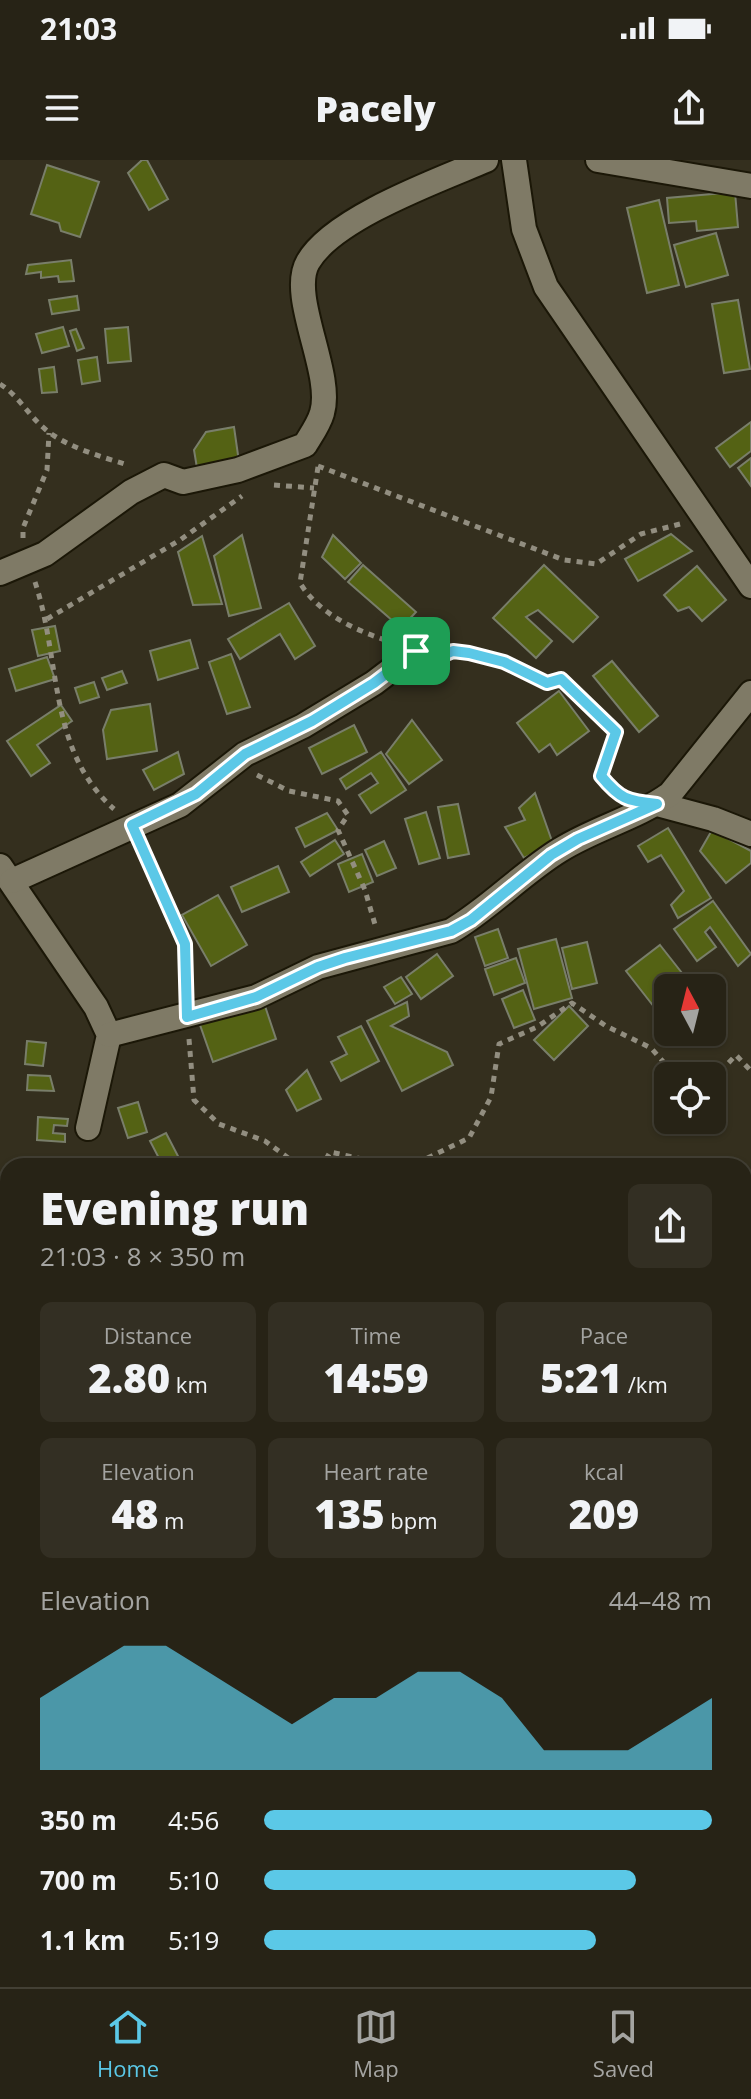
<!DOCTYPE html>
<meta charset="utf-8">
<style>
:root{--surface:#272316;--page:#332f23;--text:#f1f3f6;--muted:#a4a4a1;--line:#434035;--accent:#5bc8e7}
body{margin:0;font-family:"Open Sans",sans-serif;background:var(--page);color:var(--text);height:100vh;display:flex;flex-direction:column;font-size:30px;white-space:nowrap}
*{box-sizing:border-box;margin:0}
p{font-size:26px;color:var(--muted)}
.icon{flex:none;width:44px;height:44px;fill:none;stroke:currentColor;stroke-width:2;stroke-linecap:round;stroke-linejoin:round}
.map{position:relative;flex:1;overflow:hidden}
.sheet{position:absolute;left:0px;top:998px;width:752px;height:830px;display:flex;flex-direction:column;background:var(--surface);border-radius:24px 24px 0 0;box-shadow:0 2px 6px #0004,0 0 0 2px var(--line)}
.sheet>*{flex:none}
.needle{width:52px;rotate:353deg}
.fabs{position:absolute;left:654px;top:814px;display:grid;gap:16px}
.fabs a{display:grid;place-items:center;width:72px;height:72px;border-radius:12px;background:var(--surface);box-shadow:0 2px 6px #0004,0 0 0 2px var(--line);font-size:40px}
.pin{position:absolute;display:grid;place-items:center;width:68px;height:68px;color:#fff;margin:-34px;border-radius:16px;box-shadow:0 4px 12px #0006}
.round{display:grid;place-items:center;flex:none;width:84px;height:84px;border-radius:12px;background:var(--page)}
.summary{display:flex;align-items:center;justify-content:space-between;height:136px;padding:0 40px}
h1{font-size:44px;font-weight:800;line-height:60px}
.metrics{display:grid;grid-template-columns:repeat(3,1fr);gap:12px;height:136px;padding:8px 40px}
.metrics div{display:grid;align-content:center;border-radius:12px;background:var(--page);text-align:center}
.metrics b{font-size:40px;font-weight:800}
.metrics small{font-size:22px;font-weight:400}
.metrics p{font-size:22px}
.chart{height:224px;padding:16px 40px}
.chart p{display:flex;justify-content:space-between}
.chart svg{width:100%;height:144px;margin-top:8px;fill:var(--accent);opacity:.7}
ul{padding:0 40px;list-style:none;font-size:26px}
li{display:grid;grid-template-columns:128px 96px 1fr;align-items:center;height:60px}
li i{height:20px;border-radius:10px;background:var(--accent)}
.status{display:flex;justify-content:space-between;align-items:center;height:56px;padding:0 40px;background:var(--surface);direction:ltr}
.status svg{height:22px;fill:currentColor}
header{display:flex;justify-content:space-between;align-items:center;height:104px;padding:0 40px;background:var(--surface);font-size:36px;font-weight:800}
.tab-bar{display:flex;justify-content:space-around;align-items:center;height:112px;border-top:2px solid var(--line);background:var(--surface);font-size:22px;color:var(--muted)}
.tab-bar a{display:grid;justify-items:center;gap:4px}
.tab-bar .current{color:var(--accent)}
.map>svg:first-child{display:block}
</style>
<div class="status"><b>21:03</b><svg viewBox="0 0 49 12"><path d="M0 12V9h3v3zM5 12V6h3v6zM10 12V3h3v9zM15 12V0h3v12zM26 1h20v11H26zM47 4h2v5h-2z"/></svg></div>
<header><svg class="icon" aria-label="menu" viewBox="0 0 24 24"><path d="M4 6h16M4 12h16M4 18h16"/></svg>Pacely<svg class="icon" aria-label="share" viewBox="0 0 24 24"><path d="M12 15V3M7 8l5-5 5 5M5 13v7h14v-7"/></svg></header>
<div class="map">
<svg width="751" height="1827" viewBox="0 0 751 1827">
<rect width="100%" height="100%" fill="#342f1e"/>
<g fill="#546214" stroke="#797e6a" stroke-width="2">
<path d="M 142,0 L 147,0 L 168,39 L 149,50 L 128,13 Z"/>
<path d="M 47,5 L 99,22 L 80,77 L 61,71 L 59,63 L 31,54 Z"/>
<path d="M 735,32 L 738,67 L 697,71 L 696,61 L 669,63 L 667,38 Z"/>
<path d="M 659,40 L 679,125 L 647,133 L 627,48 Z"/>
<path d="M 716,73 L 728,115 L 686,127 L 674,85 Z"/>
<path d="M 71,100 L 74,121 L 59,122 L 58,116 L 41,118 L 41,112 L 26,114 L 28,105 Z"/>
<path d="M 77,136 L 79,150 L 52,154 L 49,140 Z"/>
<path d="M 738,140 L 750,209 L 724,213 L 712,144 Z"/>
<path d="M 63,167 L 69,186 L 42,193 L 36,174 Z"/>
<path d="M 128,167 L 131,201 L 108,203 L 105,169 Z"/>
<path d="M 76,169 L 84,188 L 77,191 L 70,171 Z"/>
<path d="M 97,197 L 100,221 L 82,224 L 78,200 Z"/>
<path d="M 54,207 L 57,232 L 42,233 L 39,209 Z"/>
<path d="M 751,262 L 751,291 L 730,307 L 716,288 Z"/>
<path d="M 234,267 L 239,302 L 197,308 L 194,290 L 206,272 Z"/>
<path d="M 751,298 L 751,326 L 738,308 Z"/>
<path d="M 671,374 L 692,391 L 638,421 L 625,399 Z"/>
<path d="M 242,375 L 261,448 L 229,456 L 214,396 Z"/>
<path d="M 333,375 L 361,403 L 345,419 L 322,397 Z"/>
<path d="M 202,376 L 222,444 L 193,445 L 178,392 Z"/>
<path d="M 363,405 L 416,452 L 401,468 L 348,422 Z"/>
<path d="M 544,405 L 598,457 L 573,482 L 538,450 L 526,457 L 552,481 L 536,498 L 493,458 Z"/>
<path d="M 697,406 L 726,440 L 702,461 L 689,447 L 678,451 L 664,435 Z"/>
<path d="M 289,443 L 315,486 L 295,499 L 280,474 L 240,499 L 228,479 Z"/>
<path d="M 55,466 L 60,491 L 38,496 L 32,470 Z"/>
<path d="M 190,480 L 198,508 L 158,520 L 150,491 Z"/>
<path d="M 231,494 L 250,547 L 227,554 L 209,502 Z"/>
<path d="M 47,497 L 55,519 L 16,531 L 9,509 Z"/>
<path d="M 612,501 L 658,556 L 639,572 L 593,516 Z"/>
<path d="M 122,511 L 127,523 L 107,530 L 102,518 Z"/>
<path d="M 94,522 L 99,537 L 80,543 L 75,528 Z"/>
<path d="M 559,531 L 589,571 L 557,595 L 550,584 L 539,592 L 517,563 Z"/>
<path d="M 150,544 L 157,591 L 107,599 L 103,570 L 111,550 Z"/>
<path d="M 61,545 L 72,561 L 37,585 L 50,603 L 31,616 L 7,581 Z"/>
<path d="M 412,560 L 442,600 L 409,624 L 386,594 Z"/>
<path d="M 354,565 L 367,592 L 322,614 L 309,588 Z"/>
<path d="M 178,592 L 184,614 L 154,630 L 143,610 Z"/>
<path d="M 381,592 L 406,630 L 371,653 L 359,635 L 378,623 L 371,613 L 346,629 L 340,619 Z"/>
<path d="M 535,633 L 553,684 L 524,698 L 505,667 L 525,660 L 519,648 Z"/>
<path d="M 458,644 L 469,694 L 448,698 L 438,647 Z"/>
<path d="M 426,652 L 440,698 L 419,704 L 405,659 Z"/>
<path d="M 327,653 L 338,670 L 305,687 L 296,668 Z"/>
<path d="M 668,668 L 711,738 L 678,758 L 671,745 L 684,731 L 661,695 L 648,702 L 638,686 Z"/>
<path d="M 712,670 L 751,691 L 751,703 L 726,723 L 700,691 Z"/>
<path d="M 335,680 L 344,694 L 310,716 L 301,702 Z"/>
<path d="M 384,681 L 396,708 L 377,716 L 365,690 Z"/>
<path d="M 362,694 L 373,722 L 349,732 L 338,704 Z"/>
<path d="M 278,706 L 289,732 L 242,752 L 231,727 Z"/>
<path d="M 218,735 L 247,785 L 211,806 L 182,755 Z"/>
<path d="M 713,741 L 751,794 L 738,806 L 710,767 L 705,772 L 716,787 L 697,801 L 674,769 Z"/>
<path d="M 498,769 L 508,798 L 485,806 L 475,777 Z"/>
<path d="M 556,779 L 572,838 L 534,849 L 518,789 Z"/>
<path d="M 587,782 L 597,823 L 572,829 L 562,788 Z"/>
<path d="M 660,785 L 682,813 L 667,824 L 670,828 L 668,845 L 658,852 L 626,811 Z"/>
<path d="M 437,794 L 453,816 L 421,839 L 406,817 Z"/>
<path d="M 516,798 L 525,823 L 494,835 L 485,809 Z"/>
<path d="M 401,817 L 412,834 L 395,844 L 384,827 Z"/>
<path d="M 523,830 L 535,860 L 514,868 L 502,839 Z"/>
<path d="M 263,840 L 276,879 L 213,902 L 199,862 Z"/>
<path d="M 407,842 L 409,856 L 391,866 L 447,892 L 453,905 L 402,931 L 367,861 Z"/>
<path d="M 569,846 L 588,866 L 554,900 L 534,880 Z"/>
<path d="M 361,866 L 379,901 L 341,921 L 331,902 L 347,894 L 338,877 Z"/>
<path d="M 27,881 L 46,883 L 43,906 L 25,904 Z"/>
<path d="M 307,910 L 321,939 L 297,951 L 286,930 Z"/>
<path d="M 28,915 L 50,916 L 54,931 L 27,930 Z"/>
<path d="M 138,942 L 147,972 L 128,978 L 118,948 Z"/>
<path d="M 38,957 L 68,959 L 67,966 L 54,965 L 53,973 L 65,974 L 65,982 L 37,980 Z"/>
<path d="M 166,973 L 179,998 L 163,1006 L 150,981 Z"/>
<path d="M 751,1302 L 751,1336 L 744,1327 L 744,1307 Z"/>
<path d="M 744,1334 L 751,1343 L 751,1368 L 744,1359 Z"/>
<path d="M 8,1351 L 8,1392 L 0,1397 L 0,1356 Z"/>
<path d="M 751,1392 L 751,1415 L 744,1420 L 744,1398 Z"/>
<path d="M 0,1411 L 8,1420 L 8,1446 L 0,1437 Z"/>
<path d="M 8,1467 L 8,1494 L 0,1500 L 0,1472 Z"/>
<path d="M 0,1601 L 8,1611 L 8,1643 L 0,1649 Z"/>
<path d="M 98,1820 L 131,1820 L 124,1827 L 104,1827 Z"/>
<path d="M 155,1820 L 179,1820 L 184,1827 L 161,1827 Z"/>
<path d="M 261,1820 L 292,1820 L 298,1827 L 267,1827 Z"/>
<path d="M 309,1820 L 336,1820 L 338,1822 L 332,1827 L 316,1827 Z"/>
</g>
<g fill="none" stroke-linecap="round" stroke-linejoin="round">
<defs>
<g id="street">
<path d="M 514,0 L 524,69 L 546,127 L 751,426"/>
<path d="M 598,0 L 751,26"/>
<path d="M 0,413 L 45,394 L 131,332 L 164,315 L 183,322 L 238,310 L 305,285 C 311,275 319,264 322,253 C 334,213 288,136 308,102 C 333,58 439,20 486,0"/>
<path d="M 657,644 L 713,659 L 751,674"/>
<path d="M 0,706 L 96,847 L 109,875 L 88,968"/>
<path d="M 12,721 L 180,645 L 245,594 L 303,566 L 374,523 L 416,491"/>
<path d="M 109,875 L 256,837 L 318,807 L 451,771 C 490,748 521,714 560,690 C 595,668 637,658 670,634 L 751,533"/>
<path d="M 744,1218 L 751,1213"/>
<path d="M 744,1516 L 751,1511"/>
<path d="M 0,1541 L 8,1535"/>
<path d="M 493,1820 L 499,1827"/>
<path d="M 23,1827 L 35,1820"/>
<path d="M 375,1827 L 384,1820"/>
</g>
</defs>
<use href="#street" stroke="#1b1707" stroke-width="28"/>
<g stroke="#928e80" stroke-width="5" stroke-dasharray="6 6" stroke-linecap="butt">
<path d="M 0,224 C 19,236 28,255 45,269 C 66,287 102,297 128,305"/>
<path d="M 318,306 L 564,400 L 596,404 L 641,374 L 680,364"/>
<path d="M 318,307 L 300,423 C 319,454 355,470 388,481"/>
<path d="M 274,325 L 314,328"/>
<path d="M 23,378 L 23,368 L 47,310 L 49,273"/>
<path d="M 35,422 C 61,500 48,591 114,649"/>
<path d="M 47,459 L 180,380 L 242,336"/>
<path d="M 440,498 L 453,491 L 469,493 L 504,502 L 547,523 L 561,519 L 616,572 L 601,616 L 617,635"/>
<path d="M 257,615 L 289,631 L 338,641 L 348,655 L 338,670 L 365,730 L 376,768"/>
<path d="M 144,688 L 185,784 L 186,829"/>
<path d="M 189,879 L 194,940 L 219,964 L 265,981 L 291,1000 L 323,1005 L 330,992 L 381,1003 L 417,1003 L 469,978 L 491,937 L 499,884 L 537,867 L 572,843 L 606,866 L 651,888 L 676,916"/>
<path d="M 712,920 L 736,895 L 751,911"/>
</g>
<use href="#street" stroke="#7f7a66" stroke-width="24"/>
</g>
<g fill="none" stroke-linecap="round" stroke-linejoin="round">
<defs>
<path id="route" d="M 416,491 L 436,498 L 453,491 L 469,493 L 504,502 L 547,523 L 561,519 L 616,572 L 601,616 C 620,639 627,641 657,644 L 578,679 L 551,695 L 471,760 L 451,771 L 345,798 L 318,807 L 256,837 L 187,857 L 185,784 L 132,665 L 196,634 L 245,594 L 312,561 L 374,523 Z"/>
</defs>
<use href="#route" stroke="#fff" stroke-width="16"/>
<use href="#route" stroke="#5bc8e7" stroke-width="10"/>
</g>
</svg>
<div class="fabs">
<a><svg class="needle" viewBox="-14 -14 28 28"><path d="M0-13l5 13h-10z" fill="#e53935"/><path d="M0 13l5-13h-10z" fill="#a4a4a1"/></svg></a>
<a><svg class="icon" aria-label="locate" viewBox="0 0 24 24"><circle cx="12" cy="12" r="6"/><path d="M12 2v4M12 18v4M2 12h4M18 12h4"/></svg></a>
</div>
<div class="pin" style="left:416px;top:491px;background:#1e9e55"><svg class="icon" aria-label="arrive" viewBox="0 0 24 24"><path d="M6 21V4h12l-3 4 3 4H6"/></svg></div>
<section class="sheet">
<div class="summary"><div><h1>Evening run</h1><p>21:03 · 8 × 350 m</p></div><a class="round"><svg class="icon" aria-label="share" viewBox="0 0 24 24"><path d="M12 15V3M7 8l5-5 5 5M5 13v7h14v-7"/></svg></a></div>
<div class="metrics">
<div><p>Distance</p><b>2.80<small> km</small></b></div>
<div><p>Time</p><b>14:59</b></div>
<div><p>Pace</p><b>5:21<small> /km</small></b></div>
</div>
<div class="metrics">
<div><p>Elevation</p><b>48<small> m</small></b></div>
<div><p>Heart rate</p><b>135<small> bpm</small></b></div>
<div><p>kcal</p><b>209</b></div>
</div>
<div class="chart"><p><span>Elevation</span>44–48 m</p>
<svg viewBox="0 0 160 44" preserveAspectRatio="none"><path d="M0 44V22L10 14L20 6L30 6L40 14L50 22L60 30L70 22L80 22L90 14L100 14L110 22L120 38L130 38L140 38L150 30L160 22V44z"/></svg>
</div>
<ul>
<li><b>350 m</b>4:56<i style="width:100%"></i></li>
<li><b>700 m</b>5:10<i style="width:83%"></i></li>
<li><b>1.1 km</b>5:19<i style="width:74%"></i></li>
</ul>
</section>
</div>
<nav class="tab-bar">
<a class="current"><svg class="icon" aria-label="home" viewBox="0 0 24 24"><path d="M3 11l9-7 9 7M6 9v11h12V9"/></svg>Home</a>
<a><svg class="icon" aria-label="map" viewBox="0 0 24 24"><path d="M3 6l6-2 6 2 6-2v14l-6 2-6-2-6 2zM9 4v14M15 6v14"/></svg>Map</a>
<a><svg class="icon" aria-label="saved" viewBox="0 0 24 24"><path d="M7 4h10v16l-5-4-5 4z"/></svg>Saved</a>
</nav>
